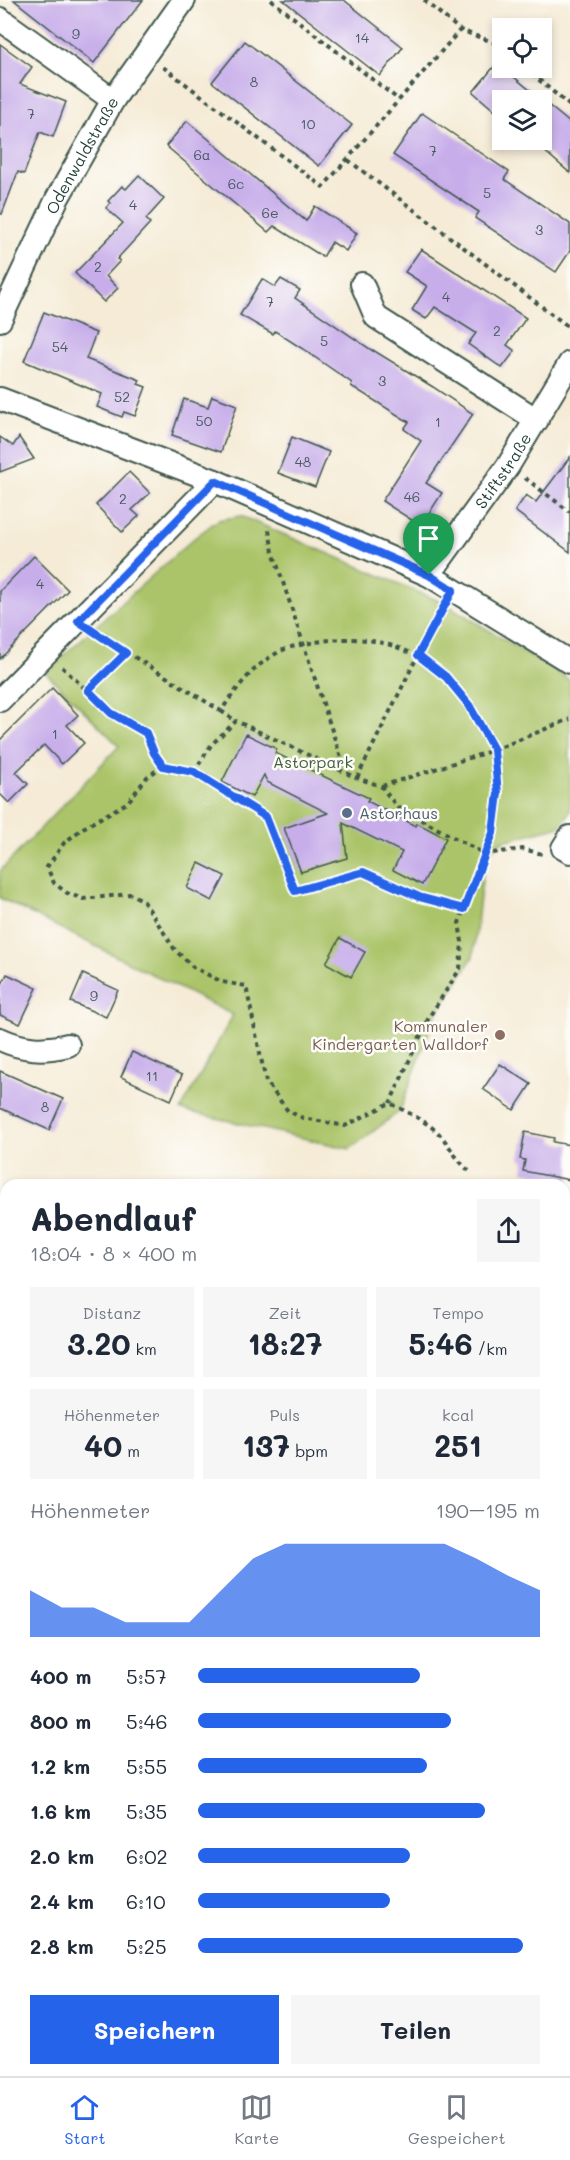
<!DOCTYPE html>
<html lang="de">
<meta charset="utf-8">
<style>
:root{--surface:#fff;--page:#f6f6f7;--text:#1f2937;--muted:#747a83;--line:#e0e1e3;--accent:#2563eb}
body{margin:0;font-family:Mali,sans-serif;background:var(--page);color:var(--text);height:100vh;display:flex;flex-direction:column;font-size:22px;white-space:nowrap}
*{box-sizing:border-box;margin:0}
p{font-size:20px;color:var(--muted)}
.icon{flex:none;width:33px;height:33px;fill:none;stroke:currentColor;stroke-width:2;stroke-linecap:round;stroke-linejoin:round}
.map{position:relative;flex:1;overflow:hidden}
.sheet{position:absolute;left:0px;top:1179px;width:570px;height:897px;display:flex;flex-direction:column;background:var(--surface);border-radius:18px 18px 0 0;box-shadow:0 3px 9px #0003}
.sheet>*{flex:none}
.buttons{position:absolute;left:492px;top:18px;display:grid;gap:12px}
.buttons a{display:grid;place-items:center;width:60px;height:60px;border-radius:0px;background:var(--surface);box-shadow:0 3px 9px #0003;font-size:30px}
.pin{position:absolute;display:grid;place-items:center;width:51px;height:51px;color:#fff;margin:-62px -26px;border-radius:50% 50% 50% 0;rotate:-45deg;box-shadow:0 0 6px #0007}
.pin .icon{rotate:45deg}
.round{display:grid;place-items:center;flex:none;width:63px;height:63px;border-radius:0px;background:var(--page)}
.summary{display:flex;align-items:center;justify-content:space-between;height:102px;padding:0 30px}
h1{font-size:33px;font-weight:700;line-height:45px}
.figures{display:grid;grid-template-columns:repeat(3,1fr);gap:9px;height:102px;padding:6px 30px}
.figures div{display:grid;align-content:center;border-radius:0px;background:var(--page);text-align:center}
.figures b{font-size:30px;font-weight:700}
.figures small{font-size:16px;font-weight:400}
.figures p{font-size:16px}
.chart{height:168px;padding:12px 30px}
.chart p{display:flex;justify-content:space-between}
.chart svg{width:100%;height:108px;margin-top:6px;fill:var(--accent);opacity:.7}
.primary-button{display:flex;gap:12px;margin-top:auto;padding:12px 30px}
.primary-button a{flex:1;height:69px;border-radius:0px;background:var(--accent);color:#fff;font-size:24px;font-weight:700;line-height:69px;text-align:center}
.primary-button a+a{background:var(--page);color:var(--text)}
ul{padding:0 30px;list-style:none;font-size:20px}
li{display:grid;grid-template-columns:96px 72px 1fr;align-items:center;height:45px}
li i{height:15px;border-radius:8px;background:var(--accent)}
.dock{display:flex;justify-content:space-around;align-items:center;height:84px;border-top:2px solid var(--line);background:var(--surface);font-size:16px;color:var(--muted)}
.dock a{display:grid;justify-items:center;gap:3px}
.dock .active{color:var(--accent)}
.map>svg:first-child{display:block}
</style>
<div class="map">
<svg width="570" height="2076" viewBox="0 0 570 2076">
<rect width="100%" height="100%" fill="#fdfcf7"/>
<filter id="ink" filterUnits="userSpaceOnUse"><feTurbulence type="fractalNoise" baseFrequency=".0167" numOctaves="2"/><feDisplacementMap in="SourceGraphic" scale="12" xChannelSelector="R" yChannelSelector="G"/><feConvolveMatrix kernelMatrix="1 2 1 2 8 2 1 2 1" color-interpolation-filters="sRGB"/></filter>
<filter id="wash" filterUnits="userSpaceOnUse"><feTurbulence type="fractalNoise" baseFrequency=".008" numOctaves="4" result="noise"/><feDisplacementMap in="SourceGraphic" scale="24" xChannelSelector="R" yChannelSelector="G"/><feGaussianBlur stdDeviation="1.35" result="paint"/><feColorMatrix in="noise" values="0 0 0 0 0 0 0 0 0 0 0 0 0 0 0 0 0 1.4 0 .05"/><feComposite in="paint" operator="in"/></filter>
<g filter="url(#wash)">
<rect width="100%" height="100%" fill="#f5ebd6"/>
<path fill="#abc469" stroke="#65804e" stroke-width="1.5" d="M 241,516 L 446,604 L 570,680 L 570,812 L 560,826 L 503,841 L 485,854 L 473,957 L 434,1018 L 400,1111 L 350,1149 L 181,1110 L 233,1015 L 0,898 L 0,871 L 119,746 L 45,672 L 193,539 L 218,520 Z"/>
<g id="blocks">
<g fill="#c7aeea">
<path d="M 14,0 L 143,0 L 94,63 Z"/>
<path d="M 283,0 L 344,0 L 403,47 L 380,76 Z"/>
<path d="M 245,41 L 352,125 L 319,166 L 212,82 Z"/>
<path d="M 0,44 L 32,67 L 20,84 L 66,102 L 53,137 L 40,132 L 24,174 L 18,172 L 2,214 L 0,214 Z"/>
<path d="M 497,63 L 570,123 L 570,173 L 542,149 L 542,100 L 502,100 L 502,117 L 473,92 Z"/>
<path d="M 422,113 L 509,172 L 504,179 L 570,224 L 570,251 L 556,272 L 475,218 L 479,212 L 393,155 Z"/>
<path d="M 187,121 L 306,221 L 315,206 L 357,233 L 346,251 L 332,242 L 323,257 L 274,226 L 268,232 L 166,146 Z"/>
<path d="M 139,175 L 164,199 L 146,219 L 150,223 L 117,259 L 120,261 L 106,276 L 118,288 L 104,302 L 75,273 L 123,223 L 106,208 L 110,203 L 108,201 L 122,186 L 126,189 Z"/>
<path d="M 421,249 L 526,318 L 507,345 L 515,351 L 502,368 L 468,344 L 476,333 L 435,307 L 426,319 L 412,310 L 427,286 L 405,272 Z"/>
<path d="M 262,279 L 275,287 L 281,279 L 300,290 L 295,298 L 373,351 L 373,350 L 433,387 L 473,414 L 426,483 L 442,493 L 421,526 L 382,501 L 421,441 L 404,429 L 409,422 L 351,386 L 352,383 L 303,349 L 275,331 L 273,334 L 240,315 Z"/>
<path d="M 44,312 L 96,333 L 86,359 L 140,380 L 138,384 L 146,387 L 135,416 L 124,412 L 122,417 L 97,407 L 102,394 L 24,361 Z"/>
<path d="M 212,396 L 237,405 L 221,452 L 172,435 L 184,399 L 208,407 Z"/>
<path d="M 0,437 L 13,446 L 19,437 L 34,459 L 0,472 Z"/>
<path d="M 292,437 L 329,452 L 315,487 L 278,473 Z"/>
<path d="M 570,457 L 570,552 L 515,511 L 526,495 L 536,502 Z"/>
<path d="M 129,472 L 150,493 L 132,510 L 139,516 L 122,532 L 96,505 Z"/>
<path d="M 34,556 L 68,590 L 0,659 L 0,591 Z"/>
<path d="M 52,688 L 78,715 L 67,725 L 84,743 L 62,764 L 44,745 L 16,772 L 28,784 L 9,803 L 0,794 L 0,740 Z"/>
<path d="M 246,734 L 277,749 L 275,753 L 369,798 L 367,801 L 416,826 L 417,823 L 446,838 L 422,885 L 393,870 L 402,852 L 343,823 L 347,858 L 301,872 L 284,828 L 328,813 L 267,782 L 264,775 L 252,797 L 222,782 Z"/>
<path d="M 199,863 L 225,876 L 212,901 L 187,888 Z"/>
<path d="M 340,938 L 365,952 L 351,977 L 326,963 Z"/>
<path d="M 7,974 L 37,988 L 20,1024 L 0,1015 L 0,988 Z"/>
<path d="M 83,974 L 118,990 L 106,1017 L 71,1002 Z"/>
<path d="M 132,1052 L 182,1075 L 171,1100 L 121,1077 Z"/>
<path d="M 500,1064 L 531,1084 L 514,1110 L 483,1089 Z"/>
<path d="M 0,1071 L 63,1099 L 49,1130 L 0,1108 Z"/>
<path d="M 525,1132 L 554,1138 L 553,1142 L 570,1145 L 570,1180 L 523,1171 L 525,1160 L 520,1159 Z"/>
</g>
</g>
</g>
<g filter="url(#ink)">
<use href="#blocks" fill-opacity="0" stroke="#3f574c" stroke-width="1.5"/>
<g fill="none" stroke-linecap="round" stroke-linejoin="round">
<defs>
<g id="minor">
<path d="M 0,19 L 113,100"/>
<path d="M 362,284 L 376,317 L 537,420"/>
<path id="s1" d="M 0,320 L 57,199 L 113,100 L 184,0"/>
<path d="M 0,399 L 215,481 L 429,575 L 570,662"/>
<path id="s2" d="M 429,575 L 508,466 L 570,363"/>
<path d="M 0,700 L 215,481"/>
<path d="M 570,837 L 563,848 L 570,852"/>
<path d="M 0,1039 C 24,1050 43,1051 68,1045"/>
<path d="M 0,1276 L 6,1276"/>
<path d="M 564,1318 L 570,1319"/>
<path d="M 0,1627 L 6,1628"/>
<path d="M 564,1663 L 570,1639"/>
<path d="M 564,1715 L 570,1716"/>
<path d="M 0,1844 L 6,1844"/>
<path d="M 564,1901 L 570,1902"/>
<path d="M 0,2057 L 6,2057"/>
<path d="M 173,2070 L 196,2072"/>
<path d="M 495,2070 L 496,2076"/>
</g>
</defs>
<use href="#minor" stroke="#3f574c" stroke-width="26"/>
<g stroke="#3f574c" stroke-width="4" stroke-dasharray="4.5 4.5" stroke-linecap="butt">
<path d="M 271,0 L 399,100"/>
<path d="M 424,0 L 460,30 L 498,44 L 502,48"/>
<path d="M 163,67 L 323,187 L 460,30"/>
<path d="M 525,68 L 570,106"/>
<path d="M 348,160 L 570,328"/>
<path d="M 525,478 L 570,512"/>
<path d="M 269,530 L 273,552 L 345,770"/>
<path d="M 96,633 L 221,711 C 237,688 254,664 281,651 C 291,646 305,644 316,642 C 388,629 444,659 479,722 C 483,731 491,741 494,750 C 496,757 495,766 496,773 C 500,823 482,863 464,909"/>
<path d="M 62,667 L 111,713 L 145,733 L 154,753 L 163,766 L 147,777 L 128,802 L 83,828 L 64,843 L 47,867 L 54,883 L 67,893 L 83,899 L 130,894 L 143,900 L 175,950 L 193,967 L 222,982 L 246,986 L 266,1082 L 288,1111 L 303,1118 L 345,1126 L 390,1103 C 405,1111 422,1119 435,1130 C 449,1142 456,1162 472,1173"/>
<path d="M 88,690 L 126,653"/>
<path d="M 221,711 L 236,721"/>
<path d="M 163,766 L 194,772 L 266,817 L 295,891 L 363,871 L 419,897 L 464,909 L 459,923 L 462,942 L 460,969 L 429,1017 L 390,1103"/>
<path d="M 194,772 L 211,745 L 236,721 L 357,778 L 381,786 L 397,807 L 485,854 L 523,849 L 542,854"/>
<path d="M 357,778 L 418,655 L 444,609"/>
<path d="M 382,786 L 494,750 L 570,719"/>
</g>
<use href="#minor" stroke="#fff" stroke-width="22"/>
</g>
</g>
<g fill="none" stroke-linecap="round" stroke-linejoin="round" filter="url(#ink)">
<defs>
<path id="route" d="M 215,481 L 429,575 L 453,590 L 418,655 L 446,677 L 469,705 L 494,750 L 498,793 L 493,833 L 464,909 L 419,897 L 363,872 L 295,891 L 266,817 L 194,772 L 163,766 L 154,753 L 146,733 L 111,713 L 88,690 L 126,653 L 78,621 Z"/>
</defs>
<use href="#route" stroke="#fff" stroke-width="12"/>
<use href="#route" stroke="#2563eb" stroke-width="8"/>
</g>
<circle fill="#5c6f8a" stroke="#fdfcf7" stroke-width="2" cx="347" cy="813" r="6"/>
<circle fill="#8d6e63" stroke="#fdfcf7" stroke-width="2" cx="500" cy="1035" r="6"/>
<g text-anchor="middle" stroke-width="5" stroke-linejoin="round" paint-order="stroke">
<g font-size="14" fill="#495962">
<text x="76" y="39">9</text>
<text x="362" y="43">14</text>
<text x="254" y="87">8</text>
<text x="31" y="119">7</text>
<text x="308" y="129">10</text>
<text x="433" y="156">7</text>
<text x="202" y="160">6a</text>
<text x="236" y="189">6c</text>
<text x="487" y="198">5</text>
<text x="133" y="210">4</text>
<text x="270" y="218">6e</text>
<text x="539" y="235">3</text>
<text x="98" y="272">2</text>
<text x="446" y="302">4</text>
<text x="270" y="307">7</text>
<text x="497" y="336">2</text>
<text x="324" y="346">5</text>
<text x="60" y="352">54</text>
<text x="382" y="386">3</text>
<text x="122" y="402">52</text>
<text x="204" y="426">50</text>
<text x="438" y="427">1</text>
<text x="303" y="467">48</text>
<text x="412" y="502">46</text>
<text x="123" y="504">2</text>
<text x="40" y="589">4</text>
<text x="55" y="739">1</text>
<text x="94" y="1001">9</text>
<text x="152" y="1081">11</text>
<text x="45" y="1112">8</text>
</g>
<g font-size="16" fill="#1f3d34" stroke="#fdfcf7">
<text dy="6" stroke="none"><textPath href="#s1" startOffset="184">Odenwaldstraße</textPath></text>
<text dy="6" stroke="none"><textPath href="#s2" startOffset="128">Stiftstraße</textPath></text>
</g>
<g font-size="16" fill="#425f41" stroke="#fdfcf7">
<text x="313" y="768">Astorpark</text>
</g>
<g font-size="16" fill="#4e5e75" stroke="#fdfcf7" text-anchor="start">
<text x="359" y="819">Astorhaus</text>
</g>
<g font-size="16" fill="#785e54" stroke="#fdfcf7" text-anchor="end">
<text x="488" y="1032">Kommunaler<tspan x="488" dy="18">Kindergarten Walldorf</tspan></text>
</g>
</g>
</svg>
<div class="buttons">
<a><svg class="icon" aria-label="locate" viewBox="0 0 24 24"><circle cx="12" cy="12" r="6"/><path d="M12 2v4M12 18v4M2 12h4M18 12h4"/></svg></a>
<a><svg class="icon" aria-label="layers" viewBox="0 0 24 24"><path d="M12 4l9 5-9 5-9-5zM3 14l9 5 9-5"/></svg></a>
</div>
<div class="pin" style="left:429px;top:575px;background:#1e9e55"><svg class="icon" aria-label="arrive" viewBox="0 0 24 24"><path d="M6 21V4h12l-3 4 3 4H6"/></svg></div>
<section class="sheet">
<div class="summary"><div><h1>Abendlauf</h1><p>18:04 · 8 × 400 m</p></div><a class="round"><svg class="icon" aria-label="share" viewBox="0 0 24 24"><path d="M12 15V3M7 8l5-5 5 5M5 13v7h14v-7"/></svg></a></div>
<div class="figures">
<div><p>Distanz</p><b>3.20<small> km</small></b></div>
<div><p>Zeit</p><b>18:27</b></div>
<div><p>Tempo</p><b>5:46<small> /km</small></b></div>
</div>
<div class="figures">
<div><p>Höhenmeter</p><b>40<small> m</small></b></div>
<div><p>Puls</p><b>137<small> bpm</small></b></div>
<div><p>kcal</p><b>251</b></div>
</div>
<div class="chart"><p><span>Höhenmeter</span>190–195 m</p>
<svg viewBox="0 0 160 44" preserveAspectRatio="none"><path d="M0 44V25L10 32L20 32L30 38L40 38L50 38L60 25L70 12L80 6L90 6L100 6L110 6L120 6L130 6L140 12L150 19L160 25V44z"/></svg>
</div>
<ul>
<li><b>400 m</b>5:57<i style="width:65%"></i></li>
<li><b>800 m</b>5:46<i style="width:74%"></i></li>
<li><b>1.2 km</b>5:55<i style="width:67%"></i></li>
<li><b>1.6 km</b>5:35<i style="width:84%"></i></li>
<li><b>2.0 km</b>6:02<i style="width:62%"></i></li>
<li><b>2.4 km</b>6:10<i style="width:56%"></i></li>
<li><b>2.8 km</b>5:25<i style="width:95%"></i></li>
</ul>
<div class="primary-button"><a>Speichern</a><a>Teilen</a></div>
</section>
</div>
<nav class="dock">
<a class="active"><svg class="icon" aria-label="home" viewBox="0 0 24 24"><path d="M3 11l9-7 9 7M6 9v11h12V9"/></svg>Start</a>
<a><svg class="icon" aria-label="map" viewBox="0 0 24 24"><path d="M3 6l6-2 6 2 6-2v14l-6 2-6-2-6 2zM9 4v14M15 6v14"/></svg>Karte</a>
<a><svg class="icon" aria-label="saved" viewBox="0 0 24 24"><path d="M7 4h10v16l-5-4-5 4z"/></svg>Gespeichert</a>
</nav>
